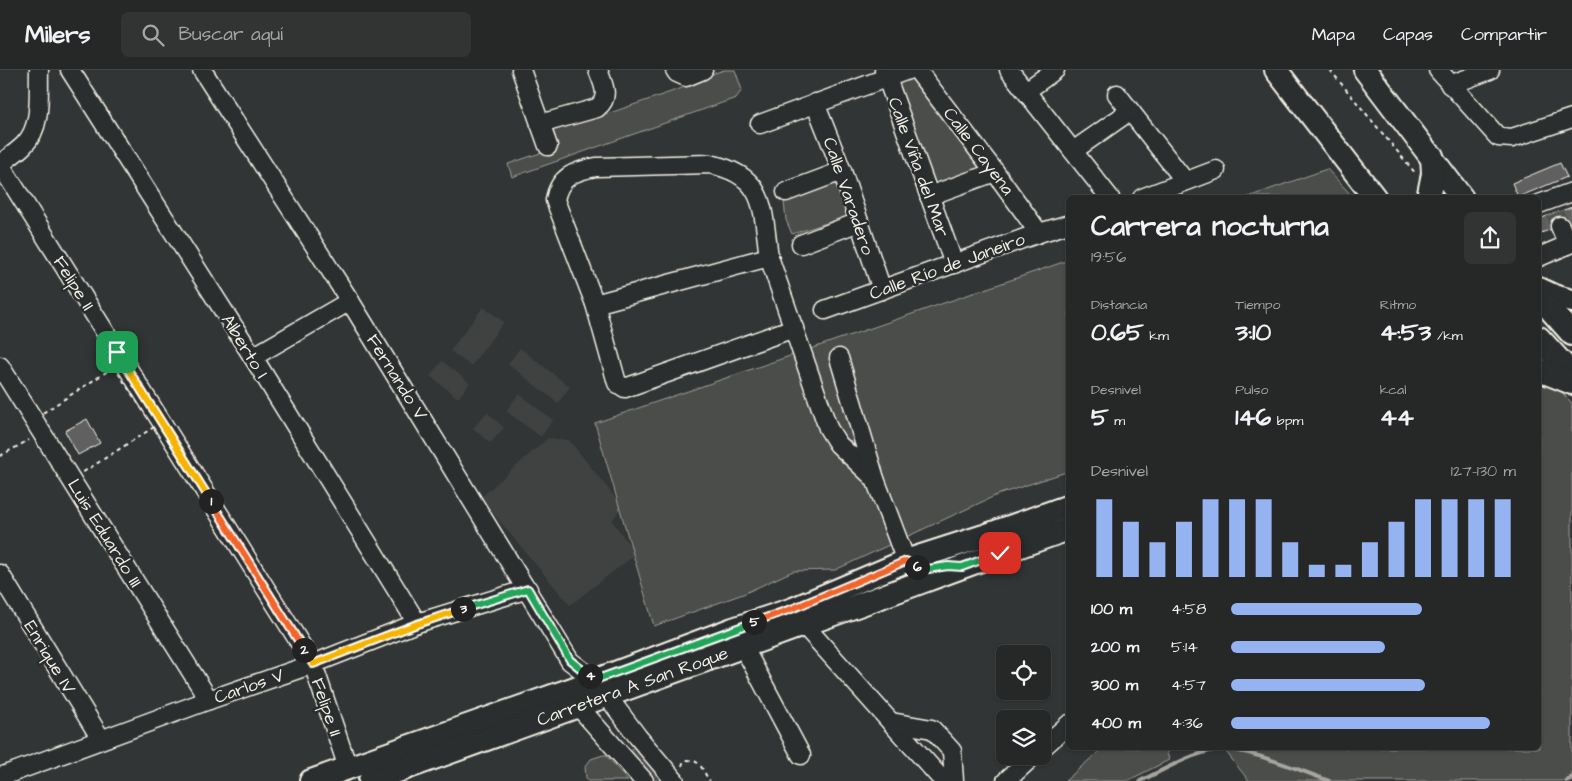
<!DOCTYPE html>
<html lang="es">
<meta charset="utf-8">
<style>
:root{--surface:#262828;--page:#323434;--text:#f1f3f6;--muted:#a4a6a8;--line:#424445;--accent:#95b2f1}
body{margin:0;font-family:"Architects Daughter",sans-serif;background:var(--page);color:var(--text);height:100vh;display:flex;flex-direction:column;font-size:19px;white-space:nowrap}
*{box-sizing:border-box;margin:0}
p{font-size:16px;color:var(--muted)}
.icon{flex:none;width:28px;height:28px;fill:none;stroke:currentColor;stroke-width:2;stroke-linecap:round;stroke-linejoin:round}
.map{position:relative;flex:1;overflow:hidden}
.side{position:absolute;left:1066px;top:125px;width:475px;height:555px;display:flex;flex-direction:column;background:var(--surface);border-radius:8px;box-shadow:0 1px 4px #0004,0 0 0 1px var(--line)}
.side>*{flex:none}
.fabs{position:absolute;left:996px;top:575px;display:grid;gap:10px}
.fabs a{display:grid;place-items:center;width:55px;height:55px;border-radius:8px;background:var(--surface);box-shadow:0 1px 4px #0004,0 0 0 1px var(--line);font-size:25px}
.pin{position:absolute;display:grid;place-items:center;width:42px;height:42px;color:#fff;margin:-21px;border-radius:10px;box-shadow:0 2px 8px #0006}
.km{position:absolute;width:25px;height:25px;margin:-12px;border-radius:50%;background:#222;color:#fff;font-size:14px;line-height:25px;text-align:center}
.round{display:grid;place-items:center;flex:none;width:52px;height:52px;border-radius:8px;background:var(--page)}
.head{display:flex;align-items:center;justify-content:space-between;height:85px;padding:0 25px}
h1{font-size:28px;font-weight:800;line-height:38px}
.figures{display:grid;grid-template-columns:repeat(3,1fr);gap:8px;height:85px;padding:5px 25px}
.figures div{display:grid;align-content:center}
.figures b{font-size:25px;font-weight:800}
.figures small{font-size:14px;font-weight:400}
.figures p{font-size:14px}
.chart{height:140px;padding:10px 25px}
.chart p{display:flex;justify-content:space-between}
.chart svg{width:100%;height:90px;margin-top:5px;stroke:var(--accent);stroke-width:6}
ul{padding:0 25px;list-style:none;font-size:16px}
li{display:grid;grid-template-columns:80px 60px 1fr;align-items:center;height:38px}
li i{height:12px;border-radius:6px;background:var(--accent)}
header{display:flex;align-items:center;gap:30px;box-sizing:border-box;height:70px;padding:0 25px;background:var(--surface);border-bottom:1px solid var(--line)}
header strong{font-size:24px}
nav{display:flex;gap:28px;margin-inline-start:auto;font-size:18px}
.search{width:350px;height:45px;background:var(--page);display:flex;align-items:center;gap:12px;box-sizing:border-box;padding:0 18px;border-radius:8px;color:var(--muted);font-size:19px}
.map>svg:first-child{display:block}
</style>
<header>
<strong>Milers</strong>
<div class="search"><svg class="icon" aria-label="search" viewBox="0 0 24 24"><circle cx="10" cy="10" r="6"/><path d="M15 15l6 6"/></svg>Buscar aquí</div>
<nav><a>Mapa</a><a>Capas</a><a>Compartir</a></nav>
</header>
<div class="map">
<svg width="1572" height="711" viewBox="0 0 1572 711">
<rect width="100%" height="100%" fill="#323535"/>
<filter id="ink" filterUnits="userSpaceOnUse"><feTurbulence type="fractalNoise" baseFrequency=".02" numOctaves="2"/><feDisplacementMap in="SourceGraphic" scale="10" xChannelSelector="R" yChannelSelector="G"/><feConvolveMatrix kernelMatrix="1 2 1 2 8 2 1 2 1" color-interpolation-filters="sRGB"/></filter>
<g filter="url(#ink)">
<g fill="#404242">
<path d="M 483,237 L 504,252 L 471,296 L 450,281 Z"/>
<path d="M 520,278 L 570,317 L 558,333 L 508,294 Z"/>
<path d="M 442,291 L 470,313 L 458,328 L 430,306 Z"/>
<path d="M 519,324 L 553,350 L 541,367 L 506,341 Z"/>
<path d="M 487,342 L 504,358 L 490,373 L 473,358 Z"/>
<path d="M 548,368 L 569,370 L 622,436 L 612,451 L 636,484 L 570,535 L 480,428 Z"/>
</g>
<g fill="#4b4d4c" stroke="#a09f9a">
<path d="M 724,0 L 735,0 L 742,20 L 736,28 L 512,107 L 508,94 L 558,77 L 553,60 L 604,40 L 607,44 L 691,15 L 697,9 Z"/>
<path d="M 911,6 L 986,97 L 939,115 L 934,113 L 899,14 Z"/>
<path d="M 1327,99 L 1353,127 L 1248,127 Z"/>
<path d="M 838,111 L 855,144 L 792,164 L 786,150 L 784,132 Z"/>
<path d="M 1069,190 L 1069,401 L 997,425 L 835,500 L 793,501 L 743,524 L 654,556 L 595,353 Z"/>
<path d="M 1543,303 L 1572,333 L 1572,711 L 1249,711 L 1223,678 L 1539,678 L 1539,304 Z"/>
<path d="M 635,676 L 665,711 L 654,711 L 629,681 Z"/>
<path d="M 1103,678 L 1166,678 L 1169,690 L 1127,711 L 1065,711 Z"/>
<path d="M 603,685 L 606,685 L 628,711 L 588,711 L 586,708 L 585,697 L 591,689 Z"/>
</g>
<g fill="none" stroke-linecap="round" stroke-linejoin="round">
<g stroke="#a6a5a0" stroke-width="4">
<path d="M 1140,711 C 1164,700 1188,685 1214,680 C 1242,675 1301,701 1329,711"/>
<path d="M 1566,711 L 1572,707"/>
</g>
</g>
<g fill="#5f605f" stroke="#f4f1e8">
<path d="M 1560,93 L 1567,107 L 1518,127 L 1512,113 Z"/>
<path d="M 1572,137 L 1572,152 L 1541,163 L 1539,157 L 1539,149 Z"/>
<path d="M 87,349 L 100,373 L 78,385 L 65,361 Z"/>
</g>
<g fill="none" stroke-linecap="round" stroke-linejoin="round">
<path stroke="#4f5150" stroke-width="18" stroke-dasharray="18 9" stroke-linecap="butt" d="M 1555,143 L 1560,156"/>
<defs>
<g id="minor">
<path d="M 70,0 L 253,287 L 417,553"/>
<path d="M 202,0 L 350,231 L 570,591 L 595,610 L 638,667 L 675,711"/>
<path d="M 521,0 L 548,76"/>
<path d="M 675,0 L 677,3 L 686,7 L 703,0"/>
<path d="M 884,0 L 954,194"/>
<path d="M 917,0 L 995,102 L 1039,163"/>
<path d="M 1009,0 L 1110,128"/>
<path d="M 1438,0 L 1498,67 L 1512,68 L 1572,48"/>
<path d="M 1450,15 L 1490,0"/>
<path d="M 1026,21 L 1055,0"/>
<path d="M 1117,24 L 1185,111"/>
<path d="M 815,33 L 842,101 L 882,220"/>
<path d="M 540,54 L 597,38 C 611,27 603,14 598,0"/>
<path d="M 760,54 L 908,0"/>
<path d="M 1073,81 L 1130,41"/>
<path d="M 0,94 L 313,594 L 348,698"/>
<path d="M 0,94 C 8,88 17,82 24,75 C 43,56 38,24 39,0"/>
<path d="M 786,122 L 842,101"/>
<path d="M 929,126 L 995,102"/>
<path d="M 1142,128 L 1216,100"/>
<path d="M 1539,134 L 1572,122"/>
<path d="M 1560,156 L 1568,175"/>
<path d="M 801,174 L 859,152"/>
<path d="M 769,187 C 762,138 767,106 710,94 L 596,97 C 574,101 559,107 555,130 L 595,234 L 617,313 L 625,318 L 794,258"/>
<path d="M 1539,187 L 1572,173"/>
<path d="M 595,234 L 769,187 L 828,358 L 838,374 L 875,409"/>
<path d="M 825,240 L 1039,163 L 1069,154"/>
<path d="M 253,287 L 350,231"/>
<path d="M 839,288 L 875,409 L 906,491"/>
<path d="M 0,296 L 209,630"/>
<path d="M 0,504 L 101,669"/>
<path d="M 804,555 L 938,705 L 946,711"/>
<path d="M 743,576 L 801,685"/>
<path d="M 579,637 L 644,711"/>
<path d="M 891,652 L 932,659 L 952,681 L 954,711"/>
<path d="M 1042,678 L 1069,654"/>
<path d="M 0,707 L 209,630 L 313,594 L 417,553 L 528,519"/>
<path d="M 1006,711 L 1033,686"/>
</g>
<g id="major">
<path d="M 1276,0 L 1375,128"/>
<path d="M 1365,0 L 1462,128"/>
<path d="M 1428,128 L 1433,104 L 1432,86"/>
<path d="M 1539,219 L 1554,226 L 1572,231"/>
<path d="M 1539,227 L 1572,264"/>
<path d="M 1539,268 L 1572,304"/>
<path d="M 1539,300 L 1572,313"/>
<path d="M 311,711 L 572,619 L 733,559 L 793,539 L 906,491 L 984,466 L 1069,436"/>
<path id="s1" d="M 370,711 C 514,659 658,606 803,555 C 892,524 980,489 1069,459"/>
</g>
</defs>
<use href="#minor" stroke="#f4f1e8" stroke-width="21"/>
<use href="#major" stroke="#f4f1e8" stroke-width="26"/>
<g stroke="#f4f1e8" stroke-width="2" stroke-dasharray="4 4" stroke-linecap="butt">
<path d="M 1330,0 L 1416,104"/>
<path d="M 114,297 L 154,357 L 74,408 L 35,348 Z"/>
<path d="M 0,386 L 29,370"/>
<path d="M 682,696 L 683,693 L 686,690 C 703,690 701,700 710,711"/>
</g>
<use href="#minor" stroke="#2a2d2e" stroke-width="18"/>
<use href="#major" stroke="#2a2d2e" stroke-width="22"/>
</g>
</g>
<g fill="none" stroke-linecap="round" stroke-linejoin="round" filter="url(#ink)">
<defs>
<path id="split-1" d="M 117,282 L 211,431"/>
<path id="split-2" d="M 211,431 L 304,580"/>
<path id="split-3" d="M 304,580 L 313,594 L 417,554 L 463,539"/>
<path id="split-4" d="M 463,539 L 528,519 L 570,590 L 590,606"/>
<path id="split-5" d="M 590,606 L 595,610 L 754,552"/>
<path id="split-6" d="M 754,552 L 794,538 L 906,491 L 917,497"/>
<path id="split-7" d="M 917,497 L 928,499 L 948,496 L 962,497 L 1000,483"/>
</defs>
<use href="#split-1" stroke="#fff" stroke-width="10"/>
<use href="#split-2" stroke="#fff" stroke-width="10"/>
<use href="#split-3" stroke="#fff" stroke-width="10"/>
<use href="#split-4" stroke="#fff" stroke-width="10"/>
<use href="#split-5" stroke="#fff" stroke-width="10"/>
<use href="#split-6" stroke="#fff" stroke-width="10"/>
<use href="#split-7" stroke="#fff" stroke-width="10"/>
<use href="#split-1" stroke="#f5b400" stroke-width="6"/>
<use href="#split-2" stroke="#f0652b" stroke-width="6"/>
<use href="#split-3" stroke="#f5b400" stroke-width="6"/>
<use href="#split-4" stroke="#22a559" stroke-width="6"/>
<use href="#split-5" stroke="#22a559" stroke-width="6"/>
<use href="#split-6" stroke="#f0652b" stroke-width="6"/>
<use href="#split-7" stroke="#22a559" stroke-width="6"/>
</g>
<g text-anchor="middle" stroke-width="5" stroke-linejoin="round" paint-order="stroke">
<g font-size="18" fill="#f4f1e8" stroke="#2a2d2e">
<text transform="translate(979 81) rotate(53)" y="6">Calle Cayena</text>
<text transform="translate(919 97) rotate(70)" y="6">Calle Viña del Mar</text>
<text transform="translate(849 126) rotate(71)" y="6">Calle Varadero</text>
<text transform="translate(947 196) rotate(-20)" y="6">Calle Río de Janeiro</text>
<text transform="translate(74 213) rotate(58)" y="6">Felipe II</text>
<text transform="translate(245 276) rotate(58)" y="6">Alberto I</text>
<text transform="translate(397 307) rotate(58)" y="6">Fernando V</text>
<text transform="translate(105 463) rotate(58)" y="6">Luis Eduardo III</text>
<text transform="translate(50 587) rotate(59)" y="6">Enrique IV</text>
<text transform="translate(249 616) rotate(-19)" y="6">Carlos V</text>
<text dy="6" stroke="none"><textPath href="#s1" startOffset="279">Carretera A San Roque</textPath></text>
<text transform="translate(327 637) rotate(71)" y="6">Felipe II</text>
</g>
</g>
</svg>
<div class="fabs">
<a><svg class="icon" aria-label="locate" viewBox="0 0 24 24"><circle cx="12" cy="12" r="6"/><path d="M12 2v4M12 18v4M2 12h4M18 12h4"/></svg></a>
<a><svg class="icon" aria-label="layers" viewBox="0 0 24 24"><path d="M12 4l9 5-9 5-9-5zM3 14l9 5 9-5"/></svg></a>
</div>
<div class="pin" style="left:117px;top:282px;background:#1e9e55"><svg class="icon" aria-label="arrive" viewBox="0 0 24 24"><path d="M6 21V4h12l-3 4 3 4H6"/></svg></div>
<div class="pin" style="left:1000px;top:483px;background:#d93025"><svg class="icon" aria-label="check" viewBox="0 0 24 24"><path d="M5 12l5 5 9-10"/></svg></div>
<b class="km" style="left:211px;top:431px">1</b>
<b class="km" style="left:304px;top:580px">2</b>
<b class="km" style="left:463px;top:539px">3</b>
<b class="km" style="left:590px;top:606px">4</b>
<b class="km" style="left:754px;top:552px">5</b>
<b class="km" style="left:917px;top:497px">6</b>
<section class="side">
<div class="head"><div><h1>Carrera nocturna</h1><p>19:56</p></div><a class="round"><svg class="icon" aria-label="share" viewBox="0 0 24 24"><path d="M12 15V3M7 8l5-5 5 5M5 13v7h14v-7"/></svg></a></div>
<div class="figures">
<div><p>Distancia</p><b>0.65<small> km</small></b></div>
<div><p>Tiempo</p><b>3:10</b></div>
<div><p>Ritmo</p><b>4:53<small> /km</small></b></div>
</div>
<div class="figures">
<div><p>Desnivel</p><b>5<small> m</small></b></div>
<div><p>Pulso</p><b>146<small> bpm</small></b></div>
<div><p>kcal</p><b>44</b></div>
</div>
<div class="chart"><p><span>Desnivel</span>127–130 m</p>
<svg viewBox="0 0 160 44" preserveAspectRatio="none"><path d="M5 44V6M15 44V17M25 44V27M35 44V17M45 44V6M55 44V6M65 44V6M75 44V27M85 44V38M95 44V38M105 44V27M115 44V17M125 44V6M135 44V6M145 44V6M155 44V6"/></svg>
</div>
<ul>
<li><b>100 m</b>4:58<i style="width:67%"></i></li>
<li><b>200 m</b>5:14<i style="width:54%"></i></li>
<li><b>300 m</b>4:57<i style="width:68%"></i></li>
<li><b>400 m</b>4:36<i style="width:91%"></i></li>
</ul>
</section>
</div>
